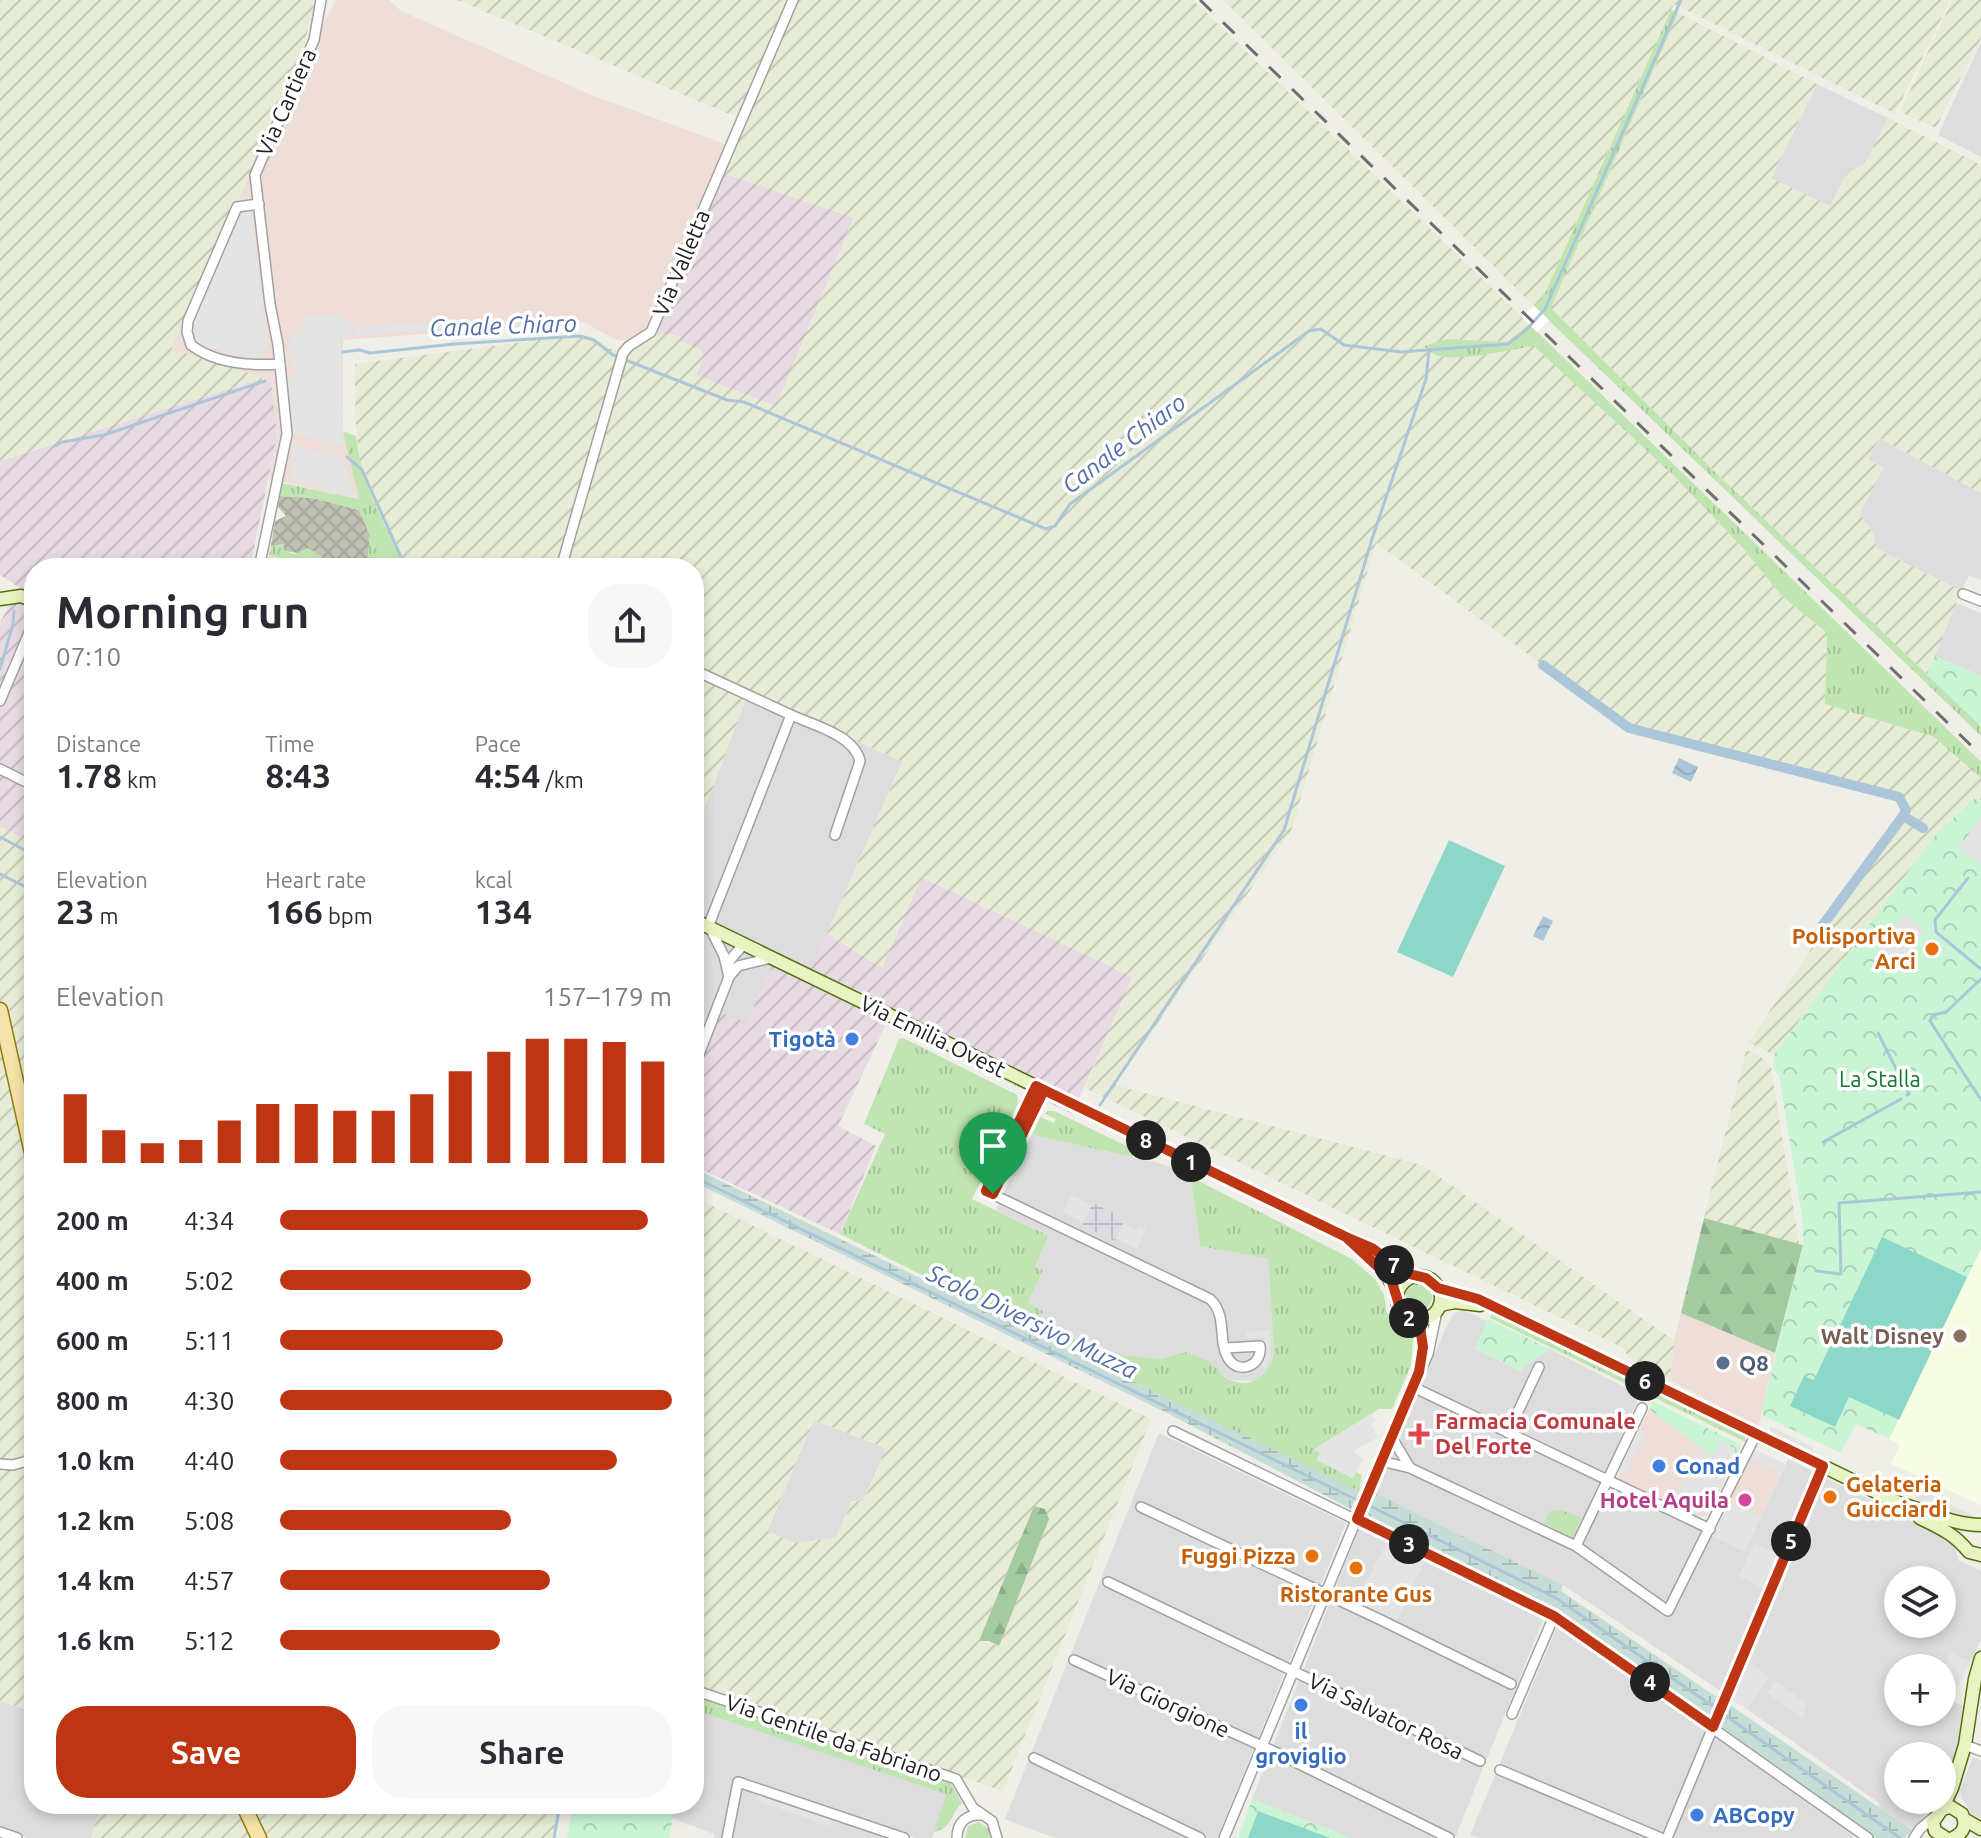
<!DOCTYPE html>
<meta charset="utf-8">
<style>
:root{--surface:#fff;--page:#f7f7f7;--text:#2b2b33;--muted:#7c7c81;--accent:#bd3513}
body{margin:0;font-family:Ubuntu,sans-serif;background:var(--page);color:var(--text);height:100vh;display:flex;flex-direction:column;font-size:30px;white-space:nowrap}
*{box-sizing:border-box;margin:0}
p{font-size:26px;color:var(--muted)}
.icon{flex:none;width:44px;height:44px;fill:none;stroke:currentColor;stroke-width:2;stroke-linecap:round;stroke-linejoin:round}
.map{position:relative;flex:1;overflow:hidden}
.drawer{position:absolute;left:24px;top:558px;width:680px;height:1256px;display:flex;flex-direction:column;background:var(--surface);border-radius:32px;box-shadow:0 4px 12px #0003}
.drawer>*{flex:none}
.controls{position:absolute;left:1884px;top:1566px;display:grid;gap:16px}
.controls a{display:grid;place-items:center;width:72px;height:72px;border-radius:50%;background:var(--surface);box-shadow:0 4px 12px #0003;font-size:40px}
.pin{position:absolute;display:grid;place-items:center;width:68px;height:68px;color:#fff;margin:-82px -34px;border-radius:50% 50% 50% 0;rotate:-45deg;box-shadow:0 0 8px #0007}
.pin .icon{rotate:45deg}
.km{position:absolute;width:40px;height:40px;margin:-20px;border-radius:50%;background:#222;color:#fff;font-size:22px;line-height:40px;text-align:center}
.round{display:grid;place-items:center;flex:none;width:84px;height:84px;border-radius:32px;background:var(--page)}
.head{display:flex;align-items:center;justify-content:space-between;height:136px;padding:0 32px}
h1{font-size:44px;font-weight:700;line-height:60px}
.metrics{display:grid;grid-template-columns:repeat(3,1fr);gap:12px;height:136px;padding:8px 32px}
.metrics div{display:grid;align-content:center}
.metrics b{font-size:34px;font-weight:700}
.metrics small{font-size:22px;font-weight:400}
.metrics p{font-size:22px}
.chart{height:224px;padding:16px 32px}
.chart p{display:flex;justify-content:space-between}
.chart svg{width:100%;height:144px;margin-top:8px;stroke:var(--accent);stroke-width:6}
.action{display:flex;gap:16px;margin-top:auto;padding:16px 32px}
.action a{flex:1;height:92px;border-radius:32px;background:var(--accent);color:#fff;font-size:32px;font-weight:700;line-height:92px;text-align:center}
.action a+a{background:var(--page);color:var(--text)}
ul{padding:0 32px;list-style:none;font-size:26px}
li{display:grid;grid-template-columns:128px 96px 1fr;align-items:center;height:60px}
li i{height:20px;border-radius:10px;background:var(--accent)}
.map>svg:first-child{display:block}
</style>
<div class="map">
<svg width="1981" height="1838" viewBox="0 0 1981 1838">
<defs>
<pattern id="industrial-furrows" width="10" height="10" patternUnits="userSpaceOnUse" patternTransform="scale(2)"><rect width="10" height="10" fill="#e8dae3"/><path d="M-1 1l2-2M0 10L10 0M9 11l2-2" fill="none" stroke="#c7bbc2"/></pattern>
<pattern id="construction-cross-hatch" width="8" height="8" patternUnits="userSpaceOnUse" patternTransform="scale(2)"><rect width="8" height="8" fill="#c0c3b3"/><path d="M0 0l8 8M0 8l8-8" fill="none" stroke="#a5a79a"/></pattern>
<pattern id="farmland-furrows" width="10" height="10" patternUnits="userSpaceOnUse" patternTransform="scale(2)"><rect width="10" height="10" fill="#e6ecd5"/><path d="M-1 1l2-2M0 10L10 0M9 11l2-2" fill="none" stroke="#c5cab7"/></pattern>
<pattern id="grass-tufts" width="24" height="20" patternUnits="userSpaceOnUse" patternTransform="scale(2)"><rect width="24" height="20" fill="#c1e5b2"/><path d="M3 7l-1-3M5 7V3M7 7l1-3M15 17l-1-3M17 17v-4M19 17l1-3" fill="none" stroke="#a6c499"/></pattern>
<pattern id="forest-firs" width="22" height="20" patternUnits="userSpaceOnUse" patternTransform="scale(2)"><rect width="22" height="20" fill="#a4cba0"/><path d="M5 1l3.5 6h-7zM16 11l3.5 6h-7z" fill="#8dae8a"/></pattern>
<pattern id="wetland-marsh" width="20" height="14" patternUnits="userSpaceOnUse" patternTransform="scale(2)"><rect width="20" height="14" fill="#c6dcd6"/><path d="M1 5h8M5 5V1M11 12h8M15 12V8" fill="none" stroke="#aabcb7"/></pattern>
<pattern id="park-crowns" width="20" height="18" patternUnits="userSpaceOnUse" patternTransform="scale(2)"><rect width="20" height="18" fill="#c9f5d5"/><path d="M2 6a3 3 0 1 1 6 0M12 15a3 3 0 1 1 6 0" fill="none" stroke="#acd2b7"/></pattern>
<pattern id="plaza-grid" width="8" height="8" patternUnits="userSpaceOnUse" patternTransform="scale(2)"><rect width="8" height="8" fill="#dedce5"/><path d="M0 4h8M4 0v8" fill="none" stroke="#bebcc4"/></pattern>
<pattern id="water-waves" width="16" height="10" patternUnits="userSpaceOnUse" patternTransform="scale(2)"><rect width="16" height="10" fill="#acc6d9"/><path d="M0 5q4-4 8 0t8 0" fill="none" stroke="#94aaba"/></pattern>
</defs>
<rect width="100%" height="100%" fill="#f0efe7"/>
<g fill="#dedddd" fill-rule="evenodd">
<path d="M 1981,42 L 1981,157 L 1938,135 Z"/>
<path d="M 1817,84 L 1888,118 L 1865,164 L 1846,174 L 1830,207 L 1771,178 Z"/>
<path d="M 1879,438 L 1981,493 L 1981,580 L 1969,575 L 1961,591 L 1877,549 L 1872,531 L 1859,514 L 1883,468 L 1868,460 Z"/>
<path d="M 1956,603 L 1981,613 L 1981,676 L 1935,656 Z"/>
<path d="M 749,691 L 902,762 L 812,968 L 745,1024 L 711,1008 L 694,1048 L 694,821 L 699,823 Z"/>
<path d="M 1032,1135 L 1163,1164 L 1191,1177 L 1200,1246 L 1268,1259 L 1274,1351 L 1272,1365 L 1264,1375 L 1254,1381 L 1231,1380 L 1186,1352 L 1161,1359 L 1111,1354 L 1037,1323 L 1028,1303 L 1043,1271 L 1035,1268 L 1049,1236 L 996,1210 Z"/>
<path d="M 1463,1310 L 1487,1321 L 1475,1349 L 1521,1371 L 1523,1367 L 1550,1349 L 1640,1395 L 1601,1483 L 1744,1551 L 1788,1459 L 1953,1541 L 1959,1561 L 1981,1571 L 1981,1640 L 1951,1701 L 1964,1706 L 1956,1757 L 1942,1793 L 1942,1756 L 1898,1756 L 1898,1800 L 1938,1800 L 1912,1830 L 1878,1807 L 1879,1803 L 1747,1709 L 1563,1585 L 1375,1493 L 1447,1325 L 1454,1313 ZM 1898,1580 L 1942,1580 L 1942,1624 L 1898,1624 ZM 1898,1668 L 1942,1668 L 1942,1712 L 1898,1712 Z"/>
<path d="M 814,1420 L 886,1448 L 863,1502 L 851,1502 L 836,1538 L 795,1543 L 767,1532 Z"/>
<path d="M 1159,1433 L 1346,1523 L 1217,1838 L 1055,1838 L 1005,1819 Z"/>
<path d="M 1359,1529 L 1544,1617 L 1455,1838 L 1351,1838 L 1252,1799 Z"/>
<path d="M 1557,1626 L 1854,1832 L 1852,1838 L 1477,1838 L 1470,1835 Z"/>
<path d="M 0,1701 L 34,1712 L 34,1804 L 101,1804 L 91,1838 L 27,1838 L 0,1829 Z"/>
<path d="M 694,1710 L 947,1794 L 932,1838 L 917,1838 L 897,1832 L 894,1838 L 713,1838 L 714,1834 L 672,1818 L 675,1804 L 694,1804 Z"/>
<path d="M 1973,1757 L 1981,1760 L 1981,1818 L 1971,1813 L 1961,1797 L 1961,1788 Z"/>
</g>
<g fill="#efded8">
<path d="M 336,0 L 389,0 L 401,11 L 589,94 L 725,144 L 646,328 L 629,341 L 616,340 L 583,322 L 343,340 L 343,431 L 359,499 L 269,479 L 277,436 L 271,383 L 261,377 L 171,349 L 294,77 Z"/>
<path d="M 269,555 L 330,568 L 268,568 Z"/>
<path d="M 1681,1313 L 1775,1353 L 1758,1428 L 1670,1380 L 1674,1340 Z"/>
<path d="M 1649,1409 L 1713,1456 L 1721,1441 L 1736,1456 L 1707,1516 L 1701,1517 L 1673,1503 L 1669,1505 L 1617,1479 Z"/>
<path d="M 1754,1449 L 1785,1464 L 1745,1551 L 1713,1536 Z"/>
</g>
<g fill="url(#industrial-furrows)">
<path d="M 719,172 L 854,217 L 776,407 L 696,375 L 704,356 L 679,340 L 680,336 L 656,334 Z"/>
<path d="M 261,379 L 271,383 L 277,436 L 250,568 L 34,568 L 34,845 L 0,826 L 0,622 L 20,588 L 0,575 L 0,461 Z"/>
<path d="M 921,877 L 1133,977 L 1072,1114 L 887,1022 L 838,1126 L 876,1146 L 840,1234 L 694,1166 L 694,1048 L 711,1008 L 746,1023 L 778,954 L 812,967 L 827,934 L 882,967 Z"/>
</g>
<path fill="#f7fce4" d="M 1981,1249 L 1981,1505 L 1891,1464 L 1900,1445 L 1889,1439 Z"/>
<path fill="url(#construction-cross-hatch)" d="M 280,496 L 313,498 L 359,510 L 370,535 L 367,568 L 329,568 L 326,567 L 321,556 L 284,551 L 283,544 L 271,546 L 275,521 L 286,516 L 278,507 Z"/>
<g fill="url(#farmland-furrows)" fill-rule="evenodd">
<path d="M 0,0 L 317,0 L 294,77 L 171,349 L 262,377 L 261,379 L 0,461 Z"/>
<path d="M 457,0 L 1193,0 L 1529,324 L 1507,342 L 1448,339 L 1444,357 L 1487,354 L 1534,345 L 1674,476 L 1742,547 L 1781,595 L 1827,633 L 1825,704 L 1934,737 L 1981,778 L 1981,800 L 1974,799 L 1936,834 L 1774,1055 L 1749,1042 L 1910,800 L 1629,728 L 1376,543 L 1291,831 L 1115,1085 L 1422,1165 L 1674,1340 L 1670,1380 L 1631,1360 L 1623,1348 L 1085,1088 L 1132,977 L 922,877 L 882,968 L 827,934 L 902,762 L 749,691 L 699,824 L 694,821 L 694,568 L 407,568 L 377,513 L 360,466 L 355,415 L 355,364 L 531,341 L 553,336 L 583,335 L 624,355 L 638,342 L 656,334 L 669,334 L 681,336 L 679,340 L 701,350 L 704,356 L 696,375 L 776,406 L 854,218 L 719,172 L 739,118 Z"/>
<path d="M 1223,0 L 1950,0 L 1895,114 L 1674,4 L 1542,300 L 1534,306 Z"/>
<path d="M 1952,0 L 1981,0 L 1981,38 L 1936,128 L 1900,112 Z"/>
<path d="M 1678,13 L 1817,84 L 1771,178 L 1830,206 L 1846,174 L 1865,164 L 1888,118 L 1981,165 L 1981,493 L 1879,438 L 1868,460 L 1883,468 L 1860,514 L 1872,531 L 1877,549 L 1961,591 L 1927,675 L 1712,469 L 1551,308 Z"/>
<path d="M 0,826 L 34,845 L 34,1712 L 0,1701 Z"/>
<path d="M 1746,1050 L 1759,1055 L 1771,1067 L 1799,1244 L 1704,1218 Z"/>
<path d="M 694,1197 L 1151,1419 L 1003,1791 L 694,1687 ZM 814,1420 L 886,1448 L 864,1501 L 852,1501 L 836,1538 L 795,1543 L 767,1531 ZM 1034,1506 L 1049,1519 L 999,1646 L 979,1641 Z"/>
<path d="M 101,1804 L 562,1804 L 555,1838 L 91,1838 Z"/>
</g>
<g fill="url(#grass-tufts)">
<path d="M 1671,10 L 1678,13 L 1551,308 L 1712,469 L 1981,726 L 1981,736 L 1534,306 L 1542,300 Z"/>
<path d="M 1529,324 L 1981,762 L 1981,778 L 1934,737 L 1825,704 L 1827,633 L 1781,595 L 1742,547 L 1674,476 L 1534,346 C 1511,349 1461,362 1439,356 C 1434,355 1428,350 1424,346 L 1448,339 L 1507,342 Z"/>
<path d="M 343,431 L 356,436 C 362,488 383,523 407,568 L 367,568 L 370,535 L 359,510 L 313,498 L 280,496 L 282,483 L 359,499 Z"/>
<path d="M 283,544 L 284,551 L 295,554 L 308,548 L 321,556 L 326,567 L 269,555 L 271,546 Z"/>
<path d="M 903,1038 L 1017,1095 L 1018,1104 L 972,1199 L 1049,1236 L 1035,1267 L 1043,1270 L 1028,1303 L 1043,1311 L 1037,1323 L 1111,1354 L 1161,1359 L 1185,1352 C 1193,1355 1202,1358 1209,1362 C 1217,1367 1220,1375 1228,1379 C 1252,1391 1271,1374 1274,1351 L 1268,1259 L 1200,1246 L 1191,1177 L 1352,1259 L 1375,1279 L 1384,1295 L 1387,1313 L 1395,1323 L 1413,1337 L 1411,1365 L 1392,1409 L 1379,1409 L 1315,1449 L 1320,1453 L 1317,1460 L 1353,1478 L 1356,1472 L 1362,1475 L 1359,1491 L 1248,1439 L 840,1234 L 885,1134 L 864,1124 L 899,1039 Z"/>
<path d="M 1048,1111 L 1054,1111 L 1135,1150 L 1132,1157 L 1032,1135 L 1040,1117 L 1054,1123 L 1056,1119 L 1045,1114 Z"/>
<circle cx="1419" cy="1297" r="13"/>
<path d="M 1492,1313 L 1744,1434 L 1746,1442 L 1490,1318 Z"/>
<path d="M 1561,1510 L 1582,1518 L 1573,1538 L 1543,1523 L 1550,1511 Z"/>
<path d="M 694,1694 L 949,1780 L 962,1803 C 951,1813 952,1829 934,1832 L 946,1794 L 694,1710 Z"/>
<path d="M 979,1822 L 989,1829 L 990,1838 L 965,1838 L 968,1826 Z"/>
</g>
<g fill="url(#forest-firs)">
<path d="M 1704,1218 L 1803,1245 L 1775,1353 L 1681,1313 Z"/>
<path d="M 1034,1506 L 1045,1509 L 1049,1519 L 999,1646 L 989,1641 L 979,1641 Z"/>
</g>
<g fill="url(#wetland-marsh)">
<path d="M 694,1168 L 1359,1491 L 1351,1509 L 1167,1413 L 694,1182 Z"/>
<path d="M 1375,1493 L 1563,1585 L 1561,1591 L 1718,1698 L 1709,1720 L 1675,1693 L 1673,1695 L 1573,1625 L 1574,1622 L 1554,1608 L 1551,1607 L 1549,1610 L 1367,1520 L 1364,1516 Z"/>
<path d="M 1730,1705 L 1912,1830 L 1905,1838 L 1876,1838 L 1720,1728 Z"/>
</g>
<g fill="url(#park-crowns)">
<path d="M 1935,656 L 1981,676 L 1981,726 L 1927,675 Z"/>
<path d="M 1974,799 L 1981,800 L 1981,1249 L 1889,1439 L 1856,1424 L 1840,1453 L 1761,1414 L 1803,1245 L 1803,1221 L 1779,1076 L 1773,1065 L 1774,1055 L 1936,834 Z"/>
<path d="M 1488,1319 L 1550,1349 L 1523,1367 L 1520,1371 L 1475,1349 Z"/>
<path d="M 1653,1401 L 1741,1445 L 1736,1456 L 1713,1457 L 1649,1409 Z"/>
<path d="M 1252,1799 L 1351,1838 L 1238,1838 Z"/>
<path d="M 573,1804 L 675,1804 L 669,1838 L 567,1838 Z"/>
</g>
<g fill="#8dd7c9">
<path d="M 1449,840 L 1505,866 L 1453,977 L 1397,952 Z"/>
<path d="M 1882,1237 L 1967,1277 L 1899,1420 L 1849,1397 L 1835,1427 L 1790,1406 L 1804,1376 L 1814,1380 Z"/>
<path d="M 1258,1811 L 1330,1838 L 1248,1838 Z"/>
</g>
<g fill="#e4e4e4">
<path d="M 249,194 L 266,345 L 259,360 L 180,340 L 179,334 L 234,202 Z"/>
<path d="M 343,314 L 343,321 L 350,321 L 351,337 L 341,339 L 343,445 L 292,433 L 288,378 L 295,377 L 293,357 L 287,356 L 287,351 L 297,330 L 300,331 L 305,323 L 305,316 Z"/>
<path d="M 557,319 L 557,322 L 458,329 L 458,325 L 472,324 Z"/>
<path d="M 452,322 L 452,329 L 355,336 L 355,328 Z"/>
<path d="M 294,445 L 341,459 L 356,498 L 295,481 L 291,465 Z"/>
<path d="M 1981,817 L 1981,865 L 1959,848 Z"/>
<path d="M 1903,914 L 1925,930 L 1895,973 L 1873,958 Z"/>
<path d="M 1071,1195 L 1092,1205 L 1083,1222 L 1063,1212 Z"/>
<path d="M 1123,1223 L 1137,1230 L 1139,1226 L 1146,1229 L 1137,1249 L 1116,1238 Z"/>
<path d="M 1270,1330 L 1271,1354 L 1265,1369 L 1260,1365 L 1265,1352 L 1264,1337 L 1247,1338 L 1246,1332 Z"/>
<path d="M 1372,1414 L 1376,1421 L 1371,1424 L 1378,1437 L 1354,1451 L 1363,1459 L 1353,1478 L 1317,1460 L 1320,1453 L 1314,1450 Z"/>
<path d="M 1770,1426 L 1813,1447 L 1813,1455 L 1770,1434 Z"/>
<path d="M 1640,1429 L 1646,1432 L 1626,1474 L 1619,1470 Z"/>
<path d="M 1721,1441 L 1735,1448 L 1733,1454 L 1736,1456 L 1733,1463 L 1727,1461 L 1723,1469 L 1729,1472 L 1724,1482 L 1717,1480 L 1723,1483 L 1716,1499 L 1709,1496 L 1715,1500 L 1708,1513 L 1702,1510 L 1699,1517 L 1672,1503 L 1700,1447 L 1713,1456 Z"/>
<path d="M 1754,1449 L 1785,1464 L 1781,1473 L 1750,1458 Z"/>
<path d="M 1925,1492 L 1978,1518 L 1967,1520 L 1927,1507 L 1915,1498 Z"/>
<path d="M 1729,1502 L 1761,1517 L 1745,1551 L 1713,1536 Z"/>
<path d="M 1387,1542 L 1425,1560 L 1396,1623 L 1355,1603 Z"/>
<path d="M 1754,1543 L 1779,1554 L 1763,1588 L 1739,1576 Z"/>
<path d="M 1951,1653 L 1971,1662 L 1950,1702 L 1942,1700 L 1942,1671 Z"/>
<path d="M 1743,1657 L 1770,1677 L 1747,1709 L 1726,1696 Z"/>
<path d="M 1775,1681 L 1807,1704 L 1802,1718 L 1767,1692 Z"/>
<path d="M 757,1794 L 833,1819 L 831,1826 L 755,1800 Z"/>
</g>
<path fill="url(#plaza-grid)" d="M 1093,1203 L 1125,1219 L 1115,1241 L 1082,1226 Z"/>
<g fill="url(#water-waves)">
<path d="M 1679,758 L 1698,767 L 1691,782 L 1672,773 Z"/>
<path d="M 1543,916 L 1553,921 L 1543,941 L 1533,936 Z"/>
</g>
<path fill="#fff" d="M 1534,306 L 1549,320 L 1537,332 L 1522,318 Z"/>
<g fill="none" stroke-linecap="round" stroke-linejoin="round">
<g stroke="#acc6d9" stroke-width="3">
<path d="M 343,352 L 359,350 L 370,353 L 454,344 L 580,336 L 594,340 L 613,355 L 727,400 L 744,402 L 1046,529 L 1055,526 L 1070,504 L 1309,331 L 1321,329 L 1344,345 L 1401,352 L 1508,344 L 1527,329 L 1545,309 L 1681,0"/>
<path d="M 55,446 L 62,442 L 104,435 L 265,381"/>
<path d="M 347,457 L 362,470 L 406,568"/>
<path d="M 0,669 L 13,624 L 14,611"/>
<path d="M 0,837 L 34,855"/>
<path d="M 0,874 L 34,891"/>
<path d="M 1968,878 L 1935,920 L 1936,932 L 1981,969"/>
<path d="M 1981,979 L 1946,1012 L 1933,1015 L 1930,1021 L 1981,1100"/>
<path d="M 1878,1033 L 1909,1094 L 1907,1095"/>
<path d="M 1100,1105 L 1284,830 L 1372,539 L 1426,379 L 1429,351"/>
<path d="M 1823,1142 L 1901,1099"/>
<path d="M 694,1177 L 1355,1499"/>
<path d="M 1816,1271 L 1841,1274 L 1839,1203 L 1981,1192"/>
<path d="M 1368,1505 L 1556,1598 L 1714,1707"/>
<path d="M 1726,1716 L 1900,1838"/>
<path d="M 554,1838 L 560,1804"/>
</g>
<g stroke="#acc6d9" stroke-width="10">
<path d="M 1543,665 L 1629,728 L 1899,797 L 1906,810 L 1903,816 L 1923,828"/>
<path d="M 1822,926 L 1903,816"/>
</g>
<defs>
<path id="pedestrian" d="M 1713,1727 L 1726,1696"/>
<g id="minor">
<path d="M 259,204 L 237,207 L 188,321 L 187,332 L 191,345 C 216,364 251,366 280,364"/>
<path d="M 259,568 L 287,434 L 278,345 L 270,304 L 255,175 L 314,40 L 321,0"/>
<path d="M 561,568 L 623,353 L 629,346 L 651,332 L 793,0"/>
<path d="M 1963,594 L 1981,601"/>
<path d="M 694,670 L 791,715 L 708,927"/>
<path d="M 0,701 L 34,621"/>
<path d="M 791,715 C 813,725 854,735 860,761 L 835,835"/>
<path d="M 0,769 L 34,786"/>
<path d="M 710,928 L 724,956 L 729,977"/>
<path d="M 728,967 L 730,960 L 744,944"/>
<path d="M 694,1067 L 729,977 L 738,966 L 771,958"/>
<path d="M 1036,1086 L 986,1191 L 1210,1299 C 1228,1316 1217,1339 1228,1358 C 1239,1376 1263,1365 1260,1346 L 1226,1348"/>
<path d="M 993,1194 L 1044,1090"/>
<path d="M 1419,1320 L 1423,1347 L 1420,1364"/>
<path d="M 1413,1387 L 1710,1529"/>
<path d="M 1173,1431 L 1554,1616 L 1868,1838"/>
<path d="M 1508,1433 L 1539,1367"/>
<path d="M 1391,1436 L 1410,1468"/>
<path d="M 1381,1461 L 1410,1468 L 1576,1546 L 1668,1611 L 1756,1434"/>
<path d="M 0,1464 L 13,1465 L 34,1459"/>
<path d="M 1141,1507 L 1381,1620 L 1511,1684"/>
<path d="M 1576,1546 L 1642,1408"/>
<path d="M 1108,1582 L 1480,1761"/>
<path d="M 1074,1660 L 1275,1752 L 1449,1838"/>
<path d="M 694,1690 L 956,1779 L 973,1808 L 992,1821 L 997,1838"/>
<path d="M 1726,1696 L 1823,1466"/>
<path d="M 1512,1714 L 1554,1616"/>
<path d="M 1965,1745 L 1981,1751"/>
<path d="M 1034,1758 L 1200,1838"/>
<path d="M 1500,1770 L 1661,1838"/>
<path d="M 0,1832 L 17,1838"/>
<path d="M 727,1838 L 738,1782 L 904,1838"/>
<path d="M 957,1838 C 957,1823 966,1814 981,1815"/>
<path d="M 1224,1838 L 1374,1477 L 1428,1354 L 1437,1311"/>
<path d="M 1667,1838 L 1713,1727"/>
<path d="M 1914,1838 L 1920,1829 L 1934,1817"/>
</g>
<g id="secondary">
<path d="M 0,599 L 21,596 L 34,601"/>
<path d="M 694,920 L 1346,1237 L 1372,1248 L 1396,1268 L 1416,1277"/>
<path d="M 1354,1244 C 1372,1261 1390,1271 1397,1297"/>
<circle cx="1419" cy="1298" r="22"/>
<path d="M 1438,1288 L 1478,1299 L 1901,1504 C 1929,1511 1952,1525 1981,1525"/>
<path d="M 1440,1305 L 1455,1302 L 1480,1305"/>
<path d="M 1920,1518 C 1942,1529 1953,1533 1969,1552 L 1981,1555"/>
<path d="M 1942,1809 L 1952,1788 L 1965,1745 L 1975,1679 L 1981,1658"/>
<path d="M 1964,1819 L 1981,1829"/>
<path d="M 1946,1838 L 1935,1831 L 1933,1822 L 1942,1809 L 1951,1807 L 1962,1814 C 1967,1824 1964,1833 1953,1838"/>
</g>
<g id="primary">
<path d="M 0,1010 L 34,1162"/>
<path d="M 243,1804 L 259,1838"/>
</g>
</defs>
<use href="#pedestrian" stroke="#a1a1a1" stroke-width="10"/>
<use href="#minor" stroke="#a1a1a1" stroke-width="12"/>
<use href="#secondary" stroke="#516f0f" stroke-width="15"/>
<use href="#primary" stroke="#8e7d0e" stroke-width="17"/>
<use href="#pedestrian" stroke="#fff" stroke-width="7"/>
<use href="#minor" stroke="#fff" stroke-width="9"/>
<use href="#secondary" stroke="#e7f4c1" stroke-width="12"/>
<use href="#primary" stroke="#f4e2a8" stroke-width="14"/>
<path stroke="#6e6e6e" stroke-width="3" stroke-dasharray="16 16" stroke-linecap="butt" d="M 1200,0 L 1981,755"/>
</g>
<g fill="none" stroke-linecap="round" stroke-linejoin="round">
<defs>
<path id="route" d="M 993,1194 L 1044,1090 L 1346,1237 L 1391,1279 L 1401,1311 L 1405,1316 L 1419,1320 L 1423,1347 L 1419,1372 L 1357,1519 L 1554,1616 L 1713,1727 L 1823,1466 L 1478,1299 L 1438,1288 L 1426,1278 L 1405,1273 L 1372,1248 L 1346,1237 L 1044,1090 L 1036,1086 L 986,1191 L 993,1194"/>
</defs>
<use href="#route" stroke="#fff" stroke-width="16"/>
<use href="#route" stroke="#bd3513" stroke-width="10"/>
</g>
<g fill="#e8710a" stroke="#fff" stroke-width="3">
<circle cx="1932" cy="949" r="8"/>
<circle cx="1830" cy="1497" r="8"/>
<circle cx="1312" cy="1556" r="8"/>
<circle cx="1356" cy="1568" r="8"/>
</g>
<g fill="#3f7fe0" stroke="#fff" stroke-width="3">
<circle cx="852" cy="1039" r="8"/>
<circle cx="1659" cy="1466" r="8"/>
<circle cx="1301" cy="1705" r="8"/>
<circle cx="1697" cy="1815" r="8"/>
</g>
<circle fill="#8d6e63" stroke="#fff" stroke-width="3" cx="1960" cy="1336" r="8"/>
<circle fill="#5c6f8a" stroke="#fff" stroke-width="3" cx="1723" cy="1363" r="8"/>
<path fill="#e0444e" stroke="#fff" stroke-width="3" d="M1415 1422h8v8h8v8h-8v8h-8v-8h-8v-8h8z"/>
<circle fill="#d1479c" stroke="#fff" stroke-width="3" cx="1745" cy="1500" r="8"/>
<g text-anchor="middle" stroke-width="7" stroke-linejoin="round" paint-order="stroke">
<g font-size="22" fill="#202020" stroke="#fff">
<text transform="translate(286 102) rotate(-66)" y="8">Via Cartiera</text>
<text transform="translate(681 263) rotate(-67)" y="8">Via Valletta</text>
<text transform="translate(933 1036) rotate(26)" y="8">Via Emilia Ovest</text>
<text transform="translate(1168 1703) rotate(25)" y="8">Via Giorgione</text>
<text transform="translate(1386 1716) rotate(26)" y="8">Via Salvator Rosa</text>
<text transform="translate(834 1738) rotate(19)" y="8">Via Gentile da Fabriano</text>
</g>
<g font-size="22" font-weight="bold" fill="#c56008" stroke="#fff" text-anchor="end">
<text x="1916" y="944">Polisportiva<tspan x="1916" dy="25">Arci</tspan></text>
<text x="1846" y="1492" text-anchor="start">Gelateria<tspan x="1846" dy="25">Guicciardi</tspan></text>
<text x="1296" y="1564">Fuggi Pizza</text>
<text x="1356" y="1602" text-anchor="middle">Ristorante Gus</text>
</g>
<g font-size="22" font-weight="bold" fill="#366cbe" stroke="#fff" text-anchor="start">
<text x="836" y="1047" text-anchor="end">Tigotà</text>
<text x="1675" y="1474">Conad</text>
<text x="1301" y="1739" text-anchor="middle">il<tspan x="1301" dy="25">groviglio</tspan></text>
<text x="1713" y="1823">ABCopy</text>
</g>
<g font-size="22" fill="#167631" stroke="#fff">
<text x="1880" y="1087">La Stalla</text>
</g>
<g font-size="22" font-weight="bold" fill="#785e54" stroke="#fff" text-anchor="end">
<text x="1944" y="1344">Walt Disney</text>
</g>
<g font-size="22" font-weight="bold" fill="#4e5e75" stroke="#fff" text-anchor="start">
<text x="1739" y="1371">Q8</text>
</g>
<g font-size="22" font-weight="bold" fill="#be3a42" stroke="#fff" text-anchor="start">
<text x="1435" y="1429">Farmacia Comunale<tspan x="1435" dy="25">Del Forte</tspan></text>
</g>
<g font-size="22" font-weight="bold" fill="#b23c85" stroke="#fff" text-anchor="end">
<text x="1729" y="1508">Hotel Aquila</text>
</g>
<g font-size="24" font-style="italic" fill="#556da7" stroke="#fff">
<text transform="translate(503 326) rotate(-2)" y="8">Canale Chiaro</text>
<text transform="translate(1124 444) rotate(-37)" y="8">Canale Chiaro</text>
<text transform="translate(1032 1322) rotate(26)" y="8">Scolo Diversivo Muzza</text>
</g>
</g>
</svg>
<div class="controls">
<a><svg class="icon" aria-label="layers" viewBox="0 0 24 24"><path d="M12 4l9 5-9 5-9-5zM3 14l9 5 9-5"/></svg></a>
<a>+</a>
<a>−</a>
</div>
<div class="pin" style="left:993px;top:1194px;background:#1e9e55"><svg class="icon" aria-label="arrive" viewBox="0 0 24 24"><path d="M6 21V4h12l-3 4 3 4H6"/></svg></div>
<b class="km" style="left:1191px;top:1162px">1</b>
<b class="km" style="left:1409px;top:1318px">2</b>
<b class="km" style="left:1409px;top:1544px">3</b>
<b class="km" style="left:1650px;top:1682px">4</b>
<b class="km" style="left:1791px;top:1541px">5</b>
<b class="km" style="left:1645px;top:1381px">6</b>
<b class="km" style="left:1394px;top:1265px">7</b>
<b class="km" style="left:1146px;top:1140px">8</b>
<section class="drawer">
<div class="head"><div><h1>Morning run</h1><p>07:10</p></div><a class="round"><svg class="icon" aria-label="share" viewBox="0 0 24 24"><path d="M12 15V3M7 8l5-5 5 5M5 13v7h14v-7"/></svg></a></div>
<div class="metrics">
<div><p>Distance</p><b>1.78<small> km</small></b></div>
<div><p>Time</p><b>8:43</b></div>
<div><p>Pace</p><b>4:54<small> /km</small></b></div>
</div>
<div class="metrics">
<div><p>Elevation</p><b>23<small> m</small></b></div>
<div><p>Heart rate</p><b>166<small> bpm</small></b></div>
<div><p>kcal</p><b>134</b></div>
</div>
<div class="chart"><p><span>Elevation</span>157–179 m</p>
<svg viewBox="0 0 160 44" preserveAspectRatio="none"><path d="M5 44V23M15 44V34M25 44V38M35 44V37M45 44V31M55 44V26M65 44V26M75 44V28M85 44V28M95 44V23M105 44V16M115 44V10M125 44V6M135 44V6M145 44V7M155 44V13"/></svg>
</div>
<ul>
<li><b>200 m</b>4:34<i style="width:94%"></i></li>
<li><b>400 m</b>5:02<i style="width:64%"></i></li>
<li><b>600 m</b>5:11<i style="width:57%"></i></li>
<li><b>800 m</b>4:30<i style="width:100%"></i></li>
<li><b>1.0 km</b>4:40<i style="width:86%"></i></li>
<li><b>1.2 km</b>5:08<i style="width:59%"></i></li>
<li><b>1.4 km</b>4:57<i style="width:69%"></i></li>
<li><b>1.6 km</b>5:12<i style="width:56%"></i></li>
</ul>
<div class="action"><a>Save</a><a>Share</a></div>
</section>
</div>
